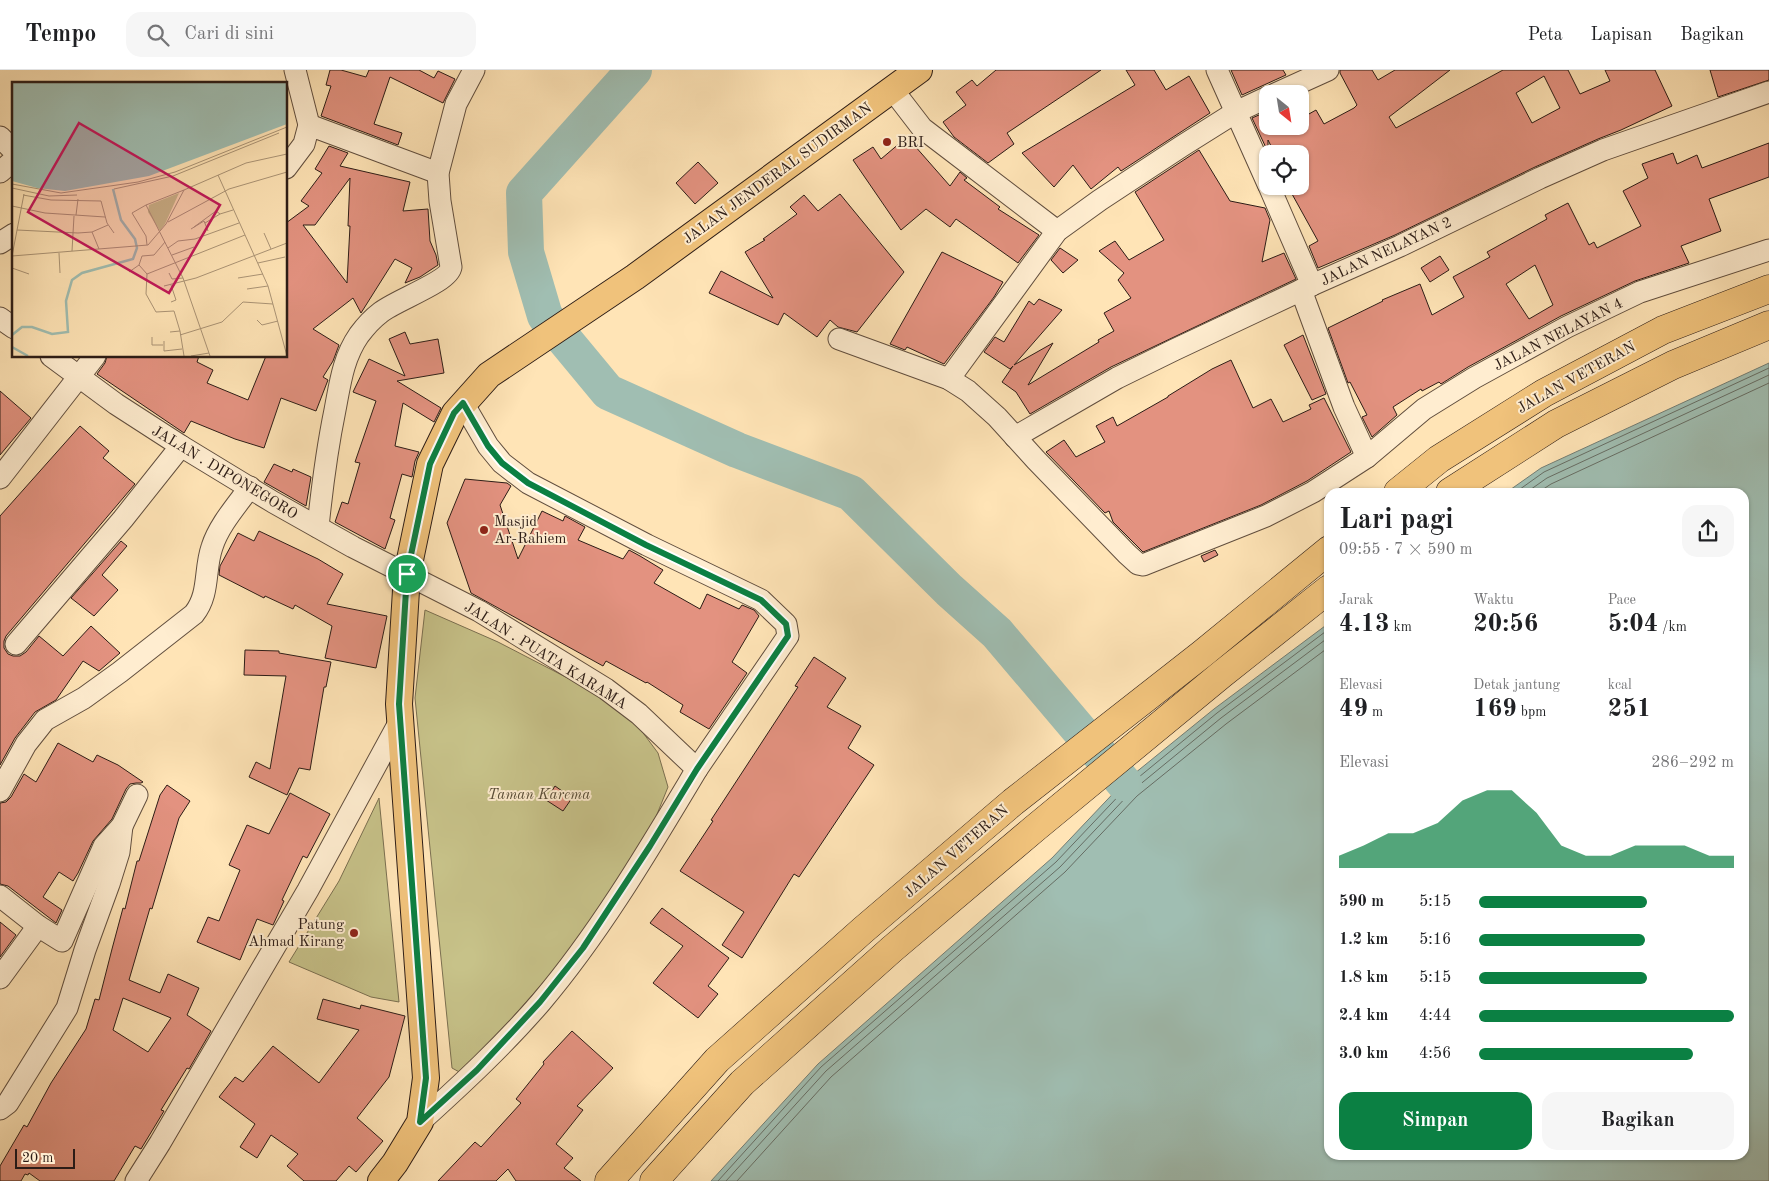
<!DOCTYPE html>
<html lang="id">
<meta charset="utf-8">
<style>
:root{--surface:#fff;--page:#f6f6f6;--text:#202124;--muted:#757577;--line:#e0e0e0;--accent:#0b8043}
body{margin:0;font-family:"Old Standard TT",serif;background:var(--page);color:var(--text);height:100vh;display:flex;flex-direction:column;font-size:19px;white-space:nowrap}
*{box-sizing:border-box;margin:0}
p{font-size:16px;color:var(--muted)}
.icon{flex:none;width:28px;height:28px;fill:none;stroke:currentColor;stroke-width:2;stroke-linecap:round;stroke-linejoin:round}
.map{position:relative;flex:1;overflow:hidden}
.side{position:absolute;left:1324px;top:418px;width:425px;height:672px;display:flex;flex-direction:column;background:var(--surface);border-radius:15px;box-shadow:0 1px 4px #0004}
.side>*{flex:none}
.needle{width:32px;rotate:150deg}
.fabs{position:absolute;left:1259px;top:15px;display:grid;gap:10px}
.fabs a{display:grid;place-items:center;width:50px;height:50px;border-radius:10px;background:var(--surface);box-shadow:0 1px 4px #0004;font-size:25px}
.scale{position:absolute;left:15px;bottom:12px;width:60px;box-sizing:border-box;padding-left:5px;border:2px solid #2c1c16;border-top:0;font-size:14px;line-height:18px;white-space:nowrap;color:#2c1c16;-webkit-text-stroke:4px #ffedd0;paint-order:stroke}
.pin{position:absolute;display:grid;place-items:center;width:42px;height:42px;color:#fff;margin:-21px;border:2px solid #fff;border-radius:50%;box-shadow:0 1px 5px #0007}
.round{display:grid;place-items:center;flex:none;width:52px;height:52px;border-radius:15px;background:var(--page)}
.overview{display:flex;align-items:center;justify-content:space-between;height:85px;padding:0 15px}
h1{font-size:28px;font-weight:700;line-height:38px}
.metrics{display:grid;grid-template-columns:repeat(3,1fr);gap:8px;height:85px;padding:5px 15px}
.metrics div{display:grid;align-content:center}
.metrics b{font-size:25px;font-weight:700}
.metrics small{font-size:14px;font-weight:400}
.metrics p{font-size:14px}
.chart{height:140px;padding:10px 15px}
.chart p{display:flex;justify-content:space-between}
.chart svg{width:100%;height:90px;margin-top:5px;fill:var(--accent);opacity:.7}
.button{display:flex;gap:10px;margin-top:auto;padding:10px 15px}
.button a{flex:1;height:58px;border-radius:15px;background:var(--accent);color:#fff;font-size:20px;font-weight:700;line-height:58px;text-align:center}
.button a+a{background:var(--page);color:var(--text)}
ul{padding:0 15px;list-style:none;font-size:16px}
li{display:grid;grid-template-columns:80px 60px 1fr;align-items:center;height:38px}
li i{height:12px;border-radius:6px;background:var(--accent)}
header{display:flex;align-items:center;gap:30px;box-sizing:border-box;height:70px;padding:0 25px;background:var(--surface);border-bottom:1px solid var(--line)}
header strong{font-size:24px}
nav{display:flex;gap:28px;margin-inline-start:auto;font-size:18px}
.search{width:350px;height:45px;background:var(--page);display:flex;align-items:center;gap:12px;box-sizing:border-box;padding:0 18px;border-radius:15px;color:var(--muted);font-size:19px}
.map>svg:first-child{display:block}
</style>
<header>
<strong>Tempo</strong>
<div class="search"><svg class="icon" aria-label="search" viewBox="0 0 24 24"><circle cx="10" cy="10" r="6"/><path d="M15 15l6 6"/></svg>Cari di sini</div>
<nav><a>Peta</a><a>Lapisan</a><a>Bagikan</a></nav>
</header>
<div class="map">
<svg width="1769" height="1111" viewBox="0 0 1769 1111">
<rect width="100%" height="100%" fill="#ffe4b6"/>
<filter id="stains"><feTurbulence type="fractalNoise" baseFrequency=".004" numOctaves="4"/><feColorMatrix values="0 0 0 0 .2 0 0 0 0 .09 0 0 0 0 .02 0 0 0 .5 -.17"/></filter>
<radialGradient id="worn" r=".72"><stop offset=".6" stop-color="#630" stop-opacity="0"/><stop offset="1" stop-color="#630" stop-opacity=".3"/></radialGradient>
<g fill="#c7c289" stroke="#7a6f50">
<path d="M 425,540 L 498,572 L 585,617 L 632,648 L 658,683 L 668,717 L 647,769 L 577,874 L 463,1004 L 452,998 L 415,628 Z"/>
<path d="M 379,728 L 399,932 L 371,927 L 289,892 L 339,811 Z"/>
</g>
<path fill="#a0beb2" stroke="#727d74" d="M 1769,293 L 1769,1111 L 711,1111 L 818,994 L 1052,788 L 1124,712 L 1214,639 L 1329,553 L 1329,1085 L 1744,1085 L 1744,422 L 1507,422 L 1541,398 Z"/>
<g fill="none" stroke-linecap="round" stroke-linejoin="round">
<g stroke="#666d64" stroke-width="1">
<path d="M 1516,422 L 1544,402 L 1769,298"/>
<path d="M 1527,422 L 1547,408 L 1769,305"/>
<path d="M 1539,422 L 1551,414 L 1769,313"/>
<path d="M 718,1111 L 821,997 L 1056,792 L 1128,716 L 1217,643 L 1329,559"/>
<path d="M 726,1111 L 826,1001 L 1060,797 L 1132,721 L 1221,648 L 1329,567"/>
<path d="M 737,1111 L 831,1007 L 1065,802 L 1137,726 L 1226,654 L 1329,577"/>
</g>
<path stroke="#a0beb2" stroke-width="36" d="M 634,0 L 524,123 L 526,182 L 545,246 L 608,322 L 737,380 L 851,423 L 949,520 L 997,563 L 1124,713"/>
</g>
<g fill="#e39280" stroke="#2c1c16" fill-rule="evenodd">
<path d="M 330,0 L 341,0 L 366,7 L 369,0 L 419,0 L 434,8 L 438,1 L 455,9 L 443,33 L 390,7 L 374,54 L 402,63 L 398,75 L 321,46 L 331,16 L 326,15 Z"/>
<path d="M 996,0 L 1101,0 L 1007,63 L 1014,74 L 988,93 L 954,67 L 943,52 L 966,35 L 956,22 L 972,10 L 977,16 Z"/>
<path d="M 1126,0 L 1154,0 L 1166,20 L 1189,6 L 1210,43 L 1121,101 L 1118,97 L 1091,119 L 1073,95 L 1054,117 L 1022,83 L 1135,15 Z"/>
<path d="M 1231,0 L 1283,0 L 1286,5 L 1242,25 Z"/>
<path d="M 1340,0 L 1372,0 L 1378,10 L 1395,0 L 1450,0 L 1389,47 L 1396,58 L 1503,0 L 1568,0 L 1580,24 L 1610,11 L 1605,0 L 1655,0 L 1672,36 L 1621,60 L 1598,69 L 1535,97 L 1395,165 L 1318,198 L 1309,176 L 1318,171 L 1292,124 L 1300,120 L 1300,84 L 1275,84 L 1268,70 L 1268,82 L 1252,48 L 1268,41 L 1268,56 L 1300,56 L 1300,49 L 1316,40 L 1324,54 L 1354,38 L 1357,35 L 1340,3 ZM 1544,6 L 1560,38 L 1532,53 L 1516,23 Z"/>
<path d="M 1710,0 L 1769,0 L 1769,10 L 1718,27 Z"/>
<path d="M 907,67 L 950,116 L 960,102 L 967,108 L 964,110 L 1000,137 L 998,139 L 1039,165 L 1018,193 L 956,149 L 950,157 L 926,139 L 901,160 L 853,90 L 873,77 L 881,89 Z"/>
<path d="M 1769,73 L 1769,107 L 1709,129 L 1721,161 L 1681,176 L 1689,193 L 1635,211 L 1561,246 L 1468,297 L 1441,314 L 1439,312 L 1422,321 L 1421,319 L 1393,337 L 1397,345 L 1372,367 L 1362,347 L 1367,345 L 1350,312 L 1348,313 L 1328,258 L 1383,231 L 1382,230 L 1420,214 L 1432,245 L 1464,227 L 1453,207 L 1490,187 L 1487,182 L 1547,149 L 1545,145 L 1568,133 L 1589,175 L 1594,172 L 1597,178 L 1641,156 L 1623,121 L 1648,108 L 1642,94 L 1673,83 L 1677,94 L 1697,85 L 1702,98 ZM 1535,195 L 1553,235 L 1529,249 L 1506,214 Z"/>
<path d="M 329,76 L 348,83 L 340,96 L 410,112 L 403,141 L 428,139 L 430,171 L 436,185 L 438,195 L 420,207 L 405,213 L 412,198 L 395,189 L 361,243 L 353,228 L 313,259 L 339,275 L 333,291 L 323,307 L 328,310 L 316,341 L 281,328 L 264,378 L 235,369 L 191,351 L 184,363 L 97,304 L 105,293 L 107,286 L 199,286 L 197,292 L 213,300 L 207,313 L 248,330 L 266,286 L 286,286 L 286,153 L 309,136 L 301,131 L 322,103 L 315,99 ZM 350,108 L 348,156 L 350,156 L 347,213 L 303,155 L 315,155 Z"/>
<path d="M 1199,80 L 1230,131 L 1265,138 L 1270,150 L 1262,192 L 1284,183 L 1296,209 L 1111,297 L 1030,344 L 1016,322 L 1002,312 L 1013,296 L 1010,299 L 984,282 L 995,267 L 1004,272 L 1029,231 L 1034,235 L 1039,229 L 1062,240 L 1014,295 L 1053,273 L 1028,315 L 1099,272 L 1098,270 L 1114,261 L 1104,243 L 1131,228 L 1118,210 L 1124,203 L 1099,181 L 1115,171 L 1129,190 L 1164,170 L 1135,122 Z"/>
<path d="M 698,92 L 718,113 L 695,134 L 676,113 Z"/>
<path d="M 840,124 L 904,202 L 857,262 L 838,257 L 830,250 L 817,267 L 784,243 L 778,255 L 709,223 L 721,201 L 773,228 L 745,182 L 765,170 L 763,169 L 797,144 L 790,137 L 804,125 L 818,141 Z"/>
<path d="M 1060,178 L 1078,190 L 1063,203 L 1051,190 Z"/>
<path d="M 942,182 L 1003,212 L 994,227 L 944,294 L 907,277 L 905,280 L 890,274 Z"/>
<path d="M 1440,186 L 1449,200 L 1430,212 L 1421,198 Z"/>
<path d="M 405,262 L 410,274 L 438,269 L 444,303 L 397,311 L 441,338 L 434,352 L 403,333 L 395,376 L 419,382 L 415,391 L 412,407 L 402,404 L 390,448 L 395,450 L 385,479 L 335,452 L 342,432 L 348,434 L 360,393 L 355,392 L 376,331 L 353,322 L 369,289 L 405,306 L 389,269 Z"/>
<path d="M 1303,265 L 1326,324 L 1312,330 L 1284,275 Z"/>
<path d="M 1231,290 L 1253,338 L 1271,329 L 1283,352 L 1311,339 L 1309,335 L 1324,328 L 1351,382 L 1307,411 L 1261,435 L 1143,482 L 1113,452 L 1109,441 L 1105,443 L 1046,382 L 1064,370 L 1076,387 L 1105,372 L 1096,356 L 1113,347 L 1117,356 L 1168,327 L 1168,326 L 1212,299 Z"/>
<path d="M 0,321 L 31,348 L 0,385 Z"/>
<path d="M 80,356 L 109,381 L 103,388 L 135,414 L 6,566 L 4,571 L 4,578 L 8,584 L 13,586 L 20,586 L 26,582 L 39,566 L 63,586 L 91,556 L 120,583 L 99,601 L 83,591 L 56,630 L 35,642 L 15,668 L 0,695 L 0,446 Z"/>
<path d="M 274,394 L 292,402 L 293,399 L 311,407 L 306,436 L 264,412 Z"/>
<path d="M 465,409 L 507,413 L 511,416 L 500,435 L 518,489 L 542,441 L 563,451 L 565,446 L 585,457 L 578,470 L 623,489 L 629,480 L 640,486 L 663,500 L 654,513 L 700,539 L 707,524 L 739,539 L 742,535 L 754,540 L 759,546 L 732,592 L 747,603 L 709,659 L 680,642 L 683,635 L 647,612 L 646,613 L 606,591 L 603,596 L 471,523 L 447,453 Z"/>
<path d="M 259,461 L 318,489 L 343,504 L 327,534 L 387,546 L 376,598 L 325,588 L 332,556 L 295,535 L 293,539 L 265,526 L 264,528 L 219,505 L 220,496 L 238,463 L 254,471 Z"/>
<path d="M 121,471 L 127,476 L 102,505 L 118,520 L 94,546 L 71,528 Z"/>
<path d="M 1215,480 L 1218,485 L 1204,492 L 1201,486 Z"/>
<path d="M 245,580 L 279,581 L 279,583 L 331,592 L 326,617 L 324,617 L 310,700 L 299,698 L 287,725 L 249,707 L 256,692 L 270,699 L 286,606 L 244,605 Z"/>
<path d="M 814,587 L 846,608 L 827,637 L 861,656 L 848,678 L 874,695 L 799,807 L 794,804 L 742,888 L 722,875 L 744,842 L 680,801 L 713,751 L 711,750 L 798,617 L 795,616 Z"/>
<path d="M 58,673 L 93,692 L 97,685 L 118,695 L 143,712 L 141,713 L 136,713 L 130,714 L 126,719 L 112,749 L 93,771 L 78,803 L 73,811 L 59,802 L 43,827 L 62,840 L 56,853 L 8,816 L 0,814 L 0,733 L 6,732 L 11,727 L 24,704 L 36,712 Z"/>
<path d="M 167,715 L 190,731 L 179,748 L 152,839 L 150,838 L 129,910 L 160,923 L 168,904 L 199,918 L 187,945 L 211,961 L 189,999 L 187,998 L 161,1040 L 164,1041 L 141,1079 L 135,1076 L 114,1111 L 40,1111 L 29,1103 L 28,1105 L 25,1104 L 21,1111 L 0,1111 L 0,1096 L 24,1055 L 27,1057 L 51,1013 L 86,959 L 95,929 L 99,930 L 112,879 L 123,838 L 125,839 L 137,791 L 139,791 L 160,725 ZM 123,928 L 171,948 L 148,982 L 113,960 Z"/>
<path d="M 555,716 L 572,728 L 563,741 L 546,730 Z"/>
<path d="M 290,723 L 330,744 L 307,788 L 303,786 L 282,830 L 284,831 L 273,855 L 257,849 L 240,890 L 197,872 L 208,847 L 219,851 L 240,800 L 229,795 L 247,755 L 269,764 Z"/>
<path d="M 662,838 L 729,888 L 708,916 L 718,924 L 698,948 L 653,913 L 683,876 L 650,853 Z"/>
<path d="M 0,852 L 16,865 L 0,887 Z"/>
<path d="M 323,929 L 360,939 L 361,935 L 405,946 L 389,1007 L 357,1048 L 383,1071 L 356,1102 L 349,1096 L 336,1111 L 304,1111 L 287,1096 L 298,1084 L 271,1065 L 257,1088 L 240,1077 L 255,1054 L 219,1027 L 235,1007 L 243,1012 L 273,976 L 319,1013 L 359,960 L 317,949 Z"/>
<path d="M 572,961 L 613,998 L 577,1036 L 583,1040 L 556,1074 L 573,1088 L 564,1098 L 581,1111 L 516,1111 L 508,1099 L 496,1111 L 438,1111 L 475,1072 L 481,1077 L 521,1033 L 516,1029 L 544,994 L 543,992 Z"/>
</g>
<g fill="none" stroke-linecap="round" stroke-linejoin="round">
<defs>
<g id="minor">
<path d="M 295,0 L 309,55"/>
<path d="M 1217,0 L 1268,114"/>
<path d="M 892,19 L 922,58 L 1057,161"/>
<path d="M 1275,24 L 1328,0"/>
<path d="M 0,67 L 14,81"/>
<path d="M 286,98 L 304,74 L 309,55 L 438,103"/>
<path d="M 0,102 L 14,90"/>
<path d="M 1269,116 L 1312,215"/>
<path d="M 0,173 L 14,164"/>
<path d="M 1301,220 L 1344,337 L 1367,387"/>
<path d="M 0,248 L 14,258"/>
<path d="M 839,269 L 949,309 L 968,321 L 997,347 L 1036,390 L 1127,484 L 1138,494 L 1143,495 L 1266,446 L 1313,422 L 1367,387 L 1424,339 L 1474,308 L 1567,257 L 1640,222 L 1769,180"/>
<path d="M 51,286 L 116,334 L 181,376 L 273,432 L 353,477 L 479,541 L 606,619 L 639,644 L 697,699 C 649,779 601,861 541,932 C 504,975 462,1014 420,1052"/>
<path d="M 949,309 L 1057,161 L 1100,130 L 1182,76 L 1236,42 L 1268,27"/>
<path d="M 463,333 L 488,376 L 502,393 L 528,413 L 647,475 L 761,530 L 786,554 L 788,566 L 697,699"/>
<path d="M 1015,367 L 1117,308 L 1174,280 L 1312,215 L 1400,176 L 1540,108 L 1603,80 L 1769,22"/>
<path d="M 0,408 L 95,286"/>
<path d="M 318,457 C 322,418 327,379 335,340 C 340,314 343,288 359,265 C 365,257 372,249 380,243 C 394,231 449,212 451,197 L 440,131 L 438,103 L 456,34 L 474,0"/>
<path d="M 16,574 L 123,449 L 181,376"/>
<path d="M 0,721 L 26,674 L 45,650 L 84,628 L 120,602 L 194,544 C 210,524 204,500 212,477 C 219,455 237,435 250,417"/>
<path d="M 0,826 L 38,856 L 62,871 L 104,776 L 122,756 L 137,725"/>
<path d="M 0,908 L 38,856"/>
<path d="M 0,1039 L 8,1033 L 67,938 L 85,880 L 109,814 L 119,782 L 122,756"/>
<path d="M 136,1111 L 160,1073 L 308,820 L 400,651"/>
</g>
<path id="major" d="M 381,1111 L 395,1093 L 420,1052 L 426,1008 L 399,634 L 407,504 L 430,394 L 455,343 L 489,305 L 635,207 L 919,0"/>
<g id="highway">
<path d="M 1398,422 L 1439,389 L 1544,323 L 1663,260 L 1769,219"/>
<path d="M 1450,422 L 1556,354 L 1673,295 L 1769,255"/>
<path d="M 609,1111 L 717,990 L 863,860 L 1013,732 L 1202,584 L 1329,480"/>
<path d="M 654,1111 L 742,1013 L 892,879 L 1034,759 L 1222,604 L 1329,519"/>
</g>
</defs>
<use href="#minor" stroke="#614e3e" stroke-width="23"/>
<use href="#major" stroke="#2c1c16" stroke-width="28"/>
<use href="#highway" stroke="#2c1c16" stroke-width="29"/>
<use href="#minor" stroke="#ffedd0" stroke-width="21"/>
<use href="#major" stroke="#f0c27b" stroke-width="26"/>
<use href="#highway" stroke="#f0c27b" stroke-width="28"/>
</g>
<g fill="none" stroke-linecap="round" stroke-linejoin="round">
<defs>
<path id="route" d="M 463,333 L 488,376 L 502,393 L 528,413 L 646,475 L 761,530 L 786,554 L 788,566 L 697,699 L 650,776 L 583,878 L 540,932 L 477,1000 L 420,1052 L 426,1008 L 399,634 L 407,504 L 430,394 L 454,343 Z"/>
</defs>
<use href="#route" stroke="#fff" stroke-width="10"/>
<use href="#route" stroke="#0b8043" stroke-width="6"/>
</g>
<g fill="#8f2418" stroke="#ffedd0" stroke-width="2">
<circle cx="887" cy="72" r="5"/>
<circle cx="484" cy="460" r="5"/>
<circle cx="354" cy="863" r="5"/>
</g>
<g text-anchor="middle" stroke-width="4" stroke-linejoin="round" paint-order="stroke">
<g font-size="15" fill="#2c1c16" stroke="#ffedd0" text-anchor="start">
<text x="897" y="77">BRI</text>
<text x="494" y="456">Masjid<tspan x="494" dy="17">Ar-Rahiem</tspan></text>
<text x="344" y="859" text-anchor="end">Patung<tspan x="344" dy="17">Ahmad Kirang</tspan></text>
</g>
<g font-size="15" fill="#2c1c16" stroke="#ffedd0">
<text transform="translate(777 103) rotate(-36)" y="5">JALAN JENDERAL SUDIRMAN</text>
<text transform="translate(1386 181) rotate(-25)" y="5">JALAN NELAYAN 2</text>
<text transform="translate(1558 264) rotate(-27)" y="5">JALAN NELAYAN 4</text>
<text transform="translate(1576 307) rotate(-29)" y="5">JALAN VETERAN</text>
<text transform="translate(225 402) rotate(31)" y="5">JALAN . DIPONEGORO</text>
<text transform="translate(546 585) rotate(32)" y="5">JALAN . PUATA KARAMA</text>
<text transform="translate(956 781) rotate(-41)" y="5">JALAN VETERAN</text>
</g>
<g font-size="15" font-style="italic" fill="#5a4e38" stroke="#ffedd0">
<text x="539" y="729">Taman Karema</text>
</g>
</g>
<g transform="translate(12 12)">
<rect width="275" height="275" fill="#ffe4b6"/>
<path d="M 167,111 L 153,142 L 148,149 L 136,130 L 137,123 Z" fill="#c7c289"/>
<path d="M 0,1 L 275,1 L 275,42 L 137,94 L 53,109 L 25,106 L 0,99 Z" fill="#a0beb2"/>
<path fill="none" stroke="#a0beb2" stroke-width="2.5" d="M 0,253 L 10,245 L 20,245 L 40,252 L 56,250 L 54,219 L 60,198 L 70,191 L 121,177 L 125,166 L 123,157 L 109,138 L 101,107M 0,265 L 16,274"/>
<path fill="none" stroke="#ab9476" stroke-width="1" d="M 206,93 L 256,204 L 275,274M 0,102 L 49,111 L 126,100 L 163,90 L 275,45M 0,106 L 37,114 L 65,113M 102,107 L 161,94 L 267,51M 172,108 L 134,123 L 171,196 L 198,274M 11,113 L 39,118 L 89,119 L 95,141 L 102,151M 134,123 L 120,131 L 134,154 L 135,163M 0,124 L 33,131 L 93,135M 64,133 L 66,117M 156,140 L 217,107 L 275,90M 193,141 L 208,132M 182,145 L 204,129 L 208,132 L 221,128M 179,147 L 192,139 L 196,149M 5,148 L 66,151 L 80,150 L 96,143M 80,150 L 87,167M 252,151 L 259,167M 156,166 L 166,159 L 183,157 L 227,141M 60,169 L 62,134M 47,171 L 48,191M 160,173 L 182,165M 0,174 L 12,112M 0,174 L 136,163 L 154,142 L 172,108 L 234,81 L 275,72M 246,181 L 273,175M 127,183 L 135,192 L 233,153M 0,186 L 17,192M 117,190 L 127,183 L 130,174 L 142,173 L 153,160M 157,191 L 160,197 L 171,196M 135,192 L 134,212 L 144,230 L 162,229 L 168,249M 226,196 L 251,192M 152,204 L 184,196 L 275,161M 235,207 L 256,204M 159,220 L 164,218 L 159,203M 245,238 L 250,243 L 266,239M 158,250 L 168,249 L 172,274M 168,253 L 210,240 L 231,220 L 261,222M 140,255 L 140,263 L 151,263M 152,259 L 152,269 L 170,267M 179,274 L 197,271"/>
<path fill="#c2185b" fill-opacity="0.15" stroke="#c2185b" stroke-width="2.5" d="M 67,41 L 208,123 L 157,211 L 16,130 Z"/>
<rect width="275" height="275" fill="none" stroke="#2c1c16" stroke-width="2.5"/>
</g>
<rect width="100%" height="100%" filter="url(#stains)"/>
<rect width="100%" height="100%" fill="url(#worn)"/>
</svg>
<div class="fabs">
<a><svg class="needle" viewBox="-14 -14 28 28"><path d="M0-13l5 13h-10z" fill="#e53935"/><path d="M0 13l5-13h-10z" fill="#757577"/></svg></a>
<a><svg class="icon" aria-label="locate" viewBox="0 0 24 24"><circle cx="12" cy="12" r="6"/><path d="M12 2v4M12 18v4M2 12h4M18 12h4"/></svg></a>
</div>
<div class="scale">20 m</div>
<div class="pin" style="left:407px;top:504px;background:#1e9e55"><svg class="icon" aria-label="arrive" viewBox="0 0 24 24"><path d="M6 21V4h12l-3 4 3 4H6"/></svg></div>
<section class="side">
<div class="overview"><div><h1>Lari pagi</h1><p>09:55 · 7 × 590 m</p></div><a class="round"><svg class="icon" aria-label="share" viewBox="0 0 24 24"><path d="M12 15V3M7 8l5-5 5 5M5 13v7h14v-7"/></svg></a></div>
<div class="metrics">
<div><p>Jarak</p><b>4.13<small> km</small></b></div>
<div><p>Waktu</p><b>20:56</b></div>
<div><p>Pace</p><b>5:04<small> /km</small></b></div>
</div>
<div class="metrics">
<div><p>Elevasi</p><b>49<small> m</small></b></div>
<div><p>Detak jantung</p><b>169<small> bpm</small></b></div>
<div><p>kcal</p><b>251</b></div>
</div>
<div class="chart"><p><span>Elevasi</span>286–292 m</p>
<svg viewBox="0 0 160 44" preserveAspectRatio="none"><path d="M0 44V38L10 33L20 27L30 27L40 22L50 11L60 6L70 6L80 17L90 33L100 38L110 38L120 33L130 33L140 33L150 38L160 38V44z"/></svg>
</div>
<ul>
<li><b>590 m</b>5:15<i style="width:66%"></i></li>
<li><b>1.2 km</b>5:16<i style="width:65%"></i></li>
<li><b>1.8 km</b>5:15<i style="width:66%"></i></li>
<li><b>2.4 km</b>4:44<i style="width:100%"></i></li>
<li><b>3.0 km</b>4:56<i style="width:84%"></i></li>
</ul>
<div class="button"><a>Simpan</a><a>Bagikan</a></div>
</section>
</div>
